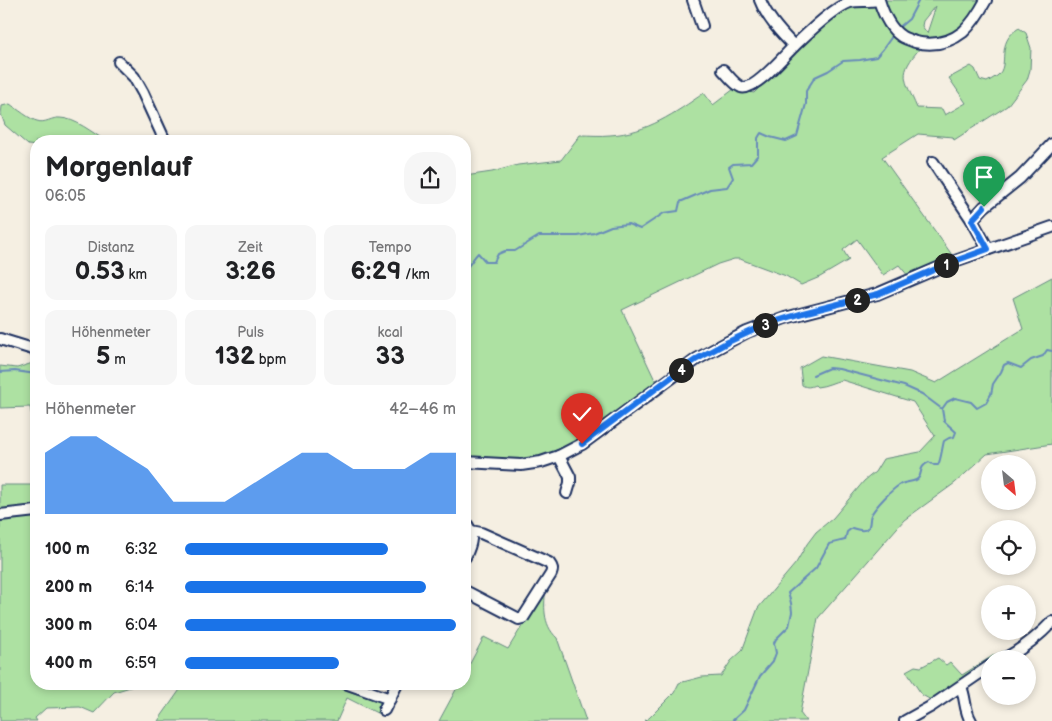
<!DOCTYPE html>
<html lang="de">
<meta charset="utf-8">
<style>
:root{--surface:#fff;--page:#f6f6f6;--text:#202124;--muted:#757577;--accent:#1a73e8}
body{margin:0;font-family:"Balsamiq Sans",sans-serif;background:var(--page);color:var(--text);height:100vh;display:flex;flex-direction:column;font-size:19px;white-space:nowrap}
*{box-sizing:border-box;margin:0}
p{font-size:16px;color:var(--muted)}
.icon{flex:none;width:28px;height:28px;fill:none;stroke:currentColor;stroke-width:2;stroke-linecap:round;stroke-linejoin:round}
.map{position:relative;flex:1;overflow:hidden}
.details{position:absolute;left:30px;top:135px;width:441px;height:555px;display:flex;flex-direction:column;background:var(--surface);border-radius:20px;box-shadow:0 2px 8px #0003}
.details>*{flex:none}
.needle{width:32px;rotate:152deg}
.tools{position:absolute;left:981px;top:455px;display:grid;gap:10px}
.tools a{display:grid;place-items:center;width:55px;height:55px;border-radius:50%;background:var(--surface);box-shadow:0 2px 8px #0003;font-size:25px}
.pin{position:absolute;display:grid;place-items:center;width:42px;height:42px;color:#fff;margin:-51px -21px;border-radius:50% 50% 50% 0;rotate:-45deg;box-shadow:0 0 5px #0007}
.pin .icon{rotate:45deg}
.km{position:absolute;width:25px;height:25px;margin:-12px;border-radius:50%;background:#222;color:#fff;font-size:14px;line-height:25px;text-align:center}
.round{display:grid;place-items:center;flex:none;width:52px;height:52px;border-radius:20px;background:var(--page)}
.headline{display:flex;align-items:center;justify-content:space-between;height:85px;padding:0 15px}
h1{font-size:28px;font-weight:700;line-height:38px}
.figures{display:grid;grid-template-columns:repeat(3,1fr);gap:8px;height:85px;padding:5px 15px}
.figures div{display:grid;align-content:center;border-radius:12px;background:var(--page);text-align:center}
.figures b{font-size:25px;font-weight:700}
.figures small{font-size:14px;font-weight:400}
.figures p{font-size:14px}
.chart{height:140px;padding:10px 15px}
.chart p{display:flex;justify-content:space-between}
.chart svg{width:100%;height:90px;margin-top:5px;fill:var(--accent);opacity:.7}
ul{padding:0 15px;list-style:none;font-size:16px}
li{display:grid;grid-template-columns:80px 60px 1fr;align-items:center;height:38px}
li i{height:12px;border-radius:6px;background:var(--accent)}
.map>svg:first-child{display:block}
</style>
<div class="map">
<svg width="1052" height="721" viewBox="0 0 1052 721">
<rect width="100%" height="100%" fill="#f5efe2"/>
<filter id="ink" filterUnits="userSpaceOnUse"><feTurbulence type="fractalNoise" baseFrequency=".02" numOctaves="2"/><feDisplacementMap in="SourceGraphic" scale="10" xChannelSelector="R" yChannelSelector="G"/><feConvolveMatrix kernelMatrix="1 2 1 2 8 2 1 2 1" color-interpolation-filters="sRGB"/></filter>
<g filter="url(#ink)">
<g fill="#ade1a2" stroke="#648880" fill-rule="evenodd">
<path d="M 879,0 L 982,0 L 965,26 L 944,40 L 915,39 L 900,30 ZM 935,6 L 936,6 L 927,33 L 922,26 L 923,21 Z"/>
<path d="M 875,3 L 886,19 L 921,47 C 897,75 904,77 917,108 L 942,109 L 945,115 L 966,103 L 949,78 L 971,66 L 975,69 L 980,80 L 987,82 C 990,80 994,78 997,76 C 1011,65 994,43 1019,28 L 1026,33 L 1031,48 L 1030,70 L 1027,80 L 1007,106 L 954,140 L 953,137 L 918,134 L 882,157 L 955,259 L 909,277 L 899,265 L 883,275 L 857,239 L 843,250 L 849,260 L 820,277 L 801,285 L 786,276 L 740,259 L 734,259 L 718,264 L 622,310 L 655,380 L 662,378 L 640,397 L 564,450 L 541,459 L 524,461 L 465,459 L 465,176 L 492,172 L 518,165 L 561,160 L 580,135 C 590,135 600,136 610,135 C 647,133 675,113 704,93 L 713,105 L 734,89 L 754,93 L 822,25 L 855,4 Z"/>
<path d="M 10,104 C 16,108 31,120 37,121 C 45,124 52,117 60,118 C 75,118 93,133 106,141 L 36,141 L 36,146 L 28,145 L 5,125 L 1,114 L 2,106 Z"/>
<path d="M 1052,277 L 1052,444 L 987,454 L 955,483 L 904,520 L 818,618 L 800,713 L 806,721 L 644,721 L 649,718 L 674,693 L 679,683 L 702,677 L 721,676 L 731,661 L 742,651 L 758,608 L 796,563 L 807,544 L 816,532 L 833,518 L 864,481 L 875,472 L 883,459 L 920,452 L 935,436 L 913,402 L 842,380 C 833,382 827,386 817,387 L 815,385 C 810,387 807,388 802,385 L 800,368 L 821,356 L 910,372 L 936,383 L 1023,329 L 1013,298 Z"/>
<path d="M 36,362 L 36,436 L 30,407 L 0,408 L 0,366 L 17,368 Z"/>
<path d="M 0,485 L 36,485 L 36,508 L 0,512 Z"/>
<path d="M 36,516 L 36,684 L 140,684 L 114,692 L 94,713 L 80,707 L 46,708 L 35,718 L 37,721 L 0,721 L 0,520 Z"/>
<path d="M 546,587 C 544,605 542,624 557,638 L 586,721 L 439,721 L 459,684 L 465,684 L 465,673 L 484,637 L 508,649 Z"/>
<path d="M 1020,645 L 999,659 L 990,659 L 990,664 L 933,701 L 922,695 L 906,671 L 915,666 L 921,667 L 938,658 L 946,665 L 950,662 L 962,675 L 994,655 Z"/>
<path d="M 184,684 L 327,684 L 384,703 L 379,714 L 347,698 L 337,721 L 158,721 Z"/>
</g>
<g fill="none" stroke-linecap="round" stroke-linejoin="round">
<g stroke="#678bb9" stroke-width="2">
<path d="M 897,29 L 909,19 L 919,0"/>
<path d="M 465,269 C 470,265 473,258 478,253 L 486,262 L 494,262 L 498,254 L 505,251 L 515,251 L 539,236 L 578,236 L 594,233 L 611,226 L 628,224 L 640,229 L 664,213 L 678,211 L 680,202 L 710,189 L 727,187 L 733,178 L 729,167 L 733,164 L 751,163 L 758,155 L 758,138 L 761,133 L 770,137 L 786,141 L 797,136 L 806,104 L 806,91 L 815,77 L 828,71 L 843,61 L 860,60 L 876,57 L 883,49 L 893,35"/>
<path d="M 0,372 L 15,371 L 36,374"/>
<path d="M 813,375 L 829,368 L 839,369 L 904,386 L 922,394 L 942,409 L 947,402 L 955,398 L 971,402 L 977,408 L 986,403 L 991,394 L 993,384 L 1001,372 L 1004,365 L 1008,363 L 1021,368 L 1031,360 L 1043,356 L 1047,350 L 1052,351"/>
<path d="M 732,721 L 744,710 L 760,676 L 773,661 L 776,653 L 774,643 L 776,639 L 789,626 L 792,612 L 791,603 L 788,593 L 816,568 L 829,544 L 845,540 L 847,532 L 852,528 C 856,529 862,532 867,529 C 871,526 869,519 871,515 C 876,506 892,489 901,484 C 906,482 912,482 916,480 C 924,476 917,467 929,462 L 934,465 L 938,465 C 941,460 942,448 944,441 L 949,438 L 954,437 L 956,432 L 944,421 L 942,409"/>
</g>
<defs>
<g id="minor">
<path d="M 693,0 L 702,26"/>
<path d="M 760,0 C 767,18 781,33 794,46 C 807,34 833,8 850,2 C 859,0 868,2 877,0"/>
<path d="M 879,0 C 883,13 889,28 901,36 C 905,39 911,40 915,42 C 933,46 949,43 963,32 C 973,23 980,11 986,0"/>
<path d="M 119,62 L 134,77 L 143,93 L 165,141"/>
<path d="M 723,70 C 728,75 734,84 741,87 C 754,92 785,55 794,46"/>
<path d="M 933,162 L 972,220"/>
<path d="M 988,249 L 972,220 L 984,207 L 1020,178 L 1052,144"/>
<path d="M 0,339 L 36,350"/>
<path d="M 559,456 L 570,477 L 570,483 L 567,493"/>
<path d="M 465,462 L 521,465 L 541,462 L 559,456 L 582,444 L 697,359 L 728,342 L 747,332 L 785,318 L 877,294 L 952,262 L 1052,227"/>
<path d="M 0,515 L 36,511"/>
<path d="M 465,522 C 475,533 471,545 465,557"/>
<path d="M 465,591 L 519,619 L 523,618 L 551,574 C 553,569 552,567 549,563 L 481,533 L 471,531"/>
<path d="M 1004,659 C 1022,649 1038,637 1052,622"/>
<path d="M 348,684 L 390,699"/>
<path d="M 961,687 C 966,698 964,710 971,721"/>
<path d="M 384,710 L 397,684"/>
<path d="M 905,721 L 930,707 L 990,666"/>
</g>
</defs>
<use href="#minor" stroke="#1b2f5e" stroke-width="14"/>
<use href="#minor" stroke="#fdfcf7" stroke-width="10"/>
</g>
</g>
<g fill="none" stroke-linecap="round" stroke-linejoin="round" filter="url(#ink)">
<defs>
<path id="route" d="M 582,444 L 682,369 L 697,359 L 728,342 L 767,324 L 803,313 L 878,294 L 952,262 L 988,249 L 972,220 L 984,207"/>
</defs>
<use href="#route" stroke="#fff" stroke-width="10"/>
<use href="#route" stroke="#1a73e8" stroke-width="6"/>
</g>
</svg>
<div class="tools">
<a><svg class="needle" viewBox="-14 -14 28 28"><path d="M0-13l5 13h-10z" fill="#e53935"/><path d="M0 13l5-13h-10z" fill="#757577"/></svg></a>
<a><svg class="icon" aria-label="locate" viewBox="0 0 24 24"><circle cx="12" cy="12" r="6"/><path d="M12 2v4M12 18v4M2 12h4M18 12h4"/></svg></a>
<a>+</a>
<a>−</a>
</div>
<div class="pin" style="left:984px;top:207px;background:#1e9e55"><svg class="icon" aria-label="arrive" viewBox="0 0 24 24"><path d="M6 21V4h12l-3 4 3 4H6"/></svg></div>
<div class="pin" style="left:582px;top:444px;background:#d93025"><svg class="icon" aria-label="check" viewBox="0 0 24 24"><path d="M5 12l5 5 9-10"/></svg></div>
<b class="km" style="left:946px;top:265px">1</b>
<b class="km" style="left:857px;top:300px">2</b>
<b class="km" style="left:765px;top:325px">3</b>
<b class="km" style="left:681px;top:370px">4</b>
<section class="details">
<div class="headline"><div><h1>Morgenlauf</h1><p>06:05</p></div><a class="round"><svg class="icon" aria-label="share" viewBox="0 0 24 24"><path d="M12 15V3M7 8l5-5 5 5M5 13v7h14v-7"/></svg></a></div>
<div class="figures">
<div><p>Distanz</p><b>0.53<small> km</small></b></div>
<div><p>Zeit</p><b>3:26</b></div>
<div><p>Tempo</p><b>6:29<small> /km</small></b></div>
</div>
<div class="figures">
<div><p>Höhenmeter</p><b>5<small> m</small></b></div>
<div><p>Puls</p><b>132<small> bpm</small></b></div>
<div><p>kcal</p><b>33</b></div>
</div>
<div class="chart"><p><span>Höhenmeter</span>42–46 m</p>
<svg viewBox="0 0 160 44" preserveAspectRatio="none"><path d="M0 44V14L10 6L20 6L30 14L40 22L50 38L60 38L70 38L80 30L90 22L100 14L110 14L120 22L130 22L140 22L150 14L160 14V44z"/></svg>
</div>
<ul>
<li><b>100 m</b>6:32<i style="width:75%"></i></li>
<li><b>200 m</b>6:14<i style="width:89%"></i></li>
<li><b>300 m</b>6:04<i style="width:100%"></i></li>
<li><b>400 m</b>6:59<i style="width:57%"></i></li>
</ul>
</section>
</div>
